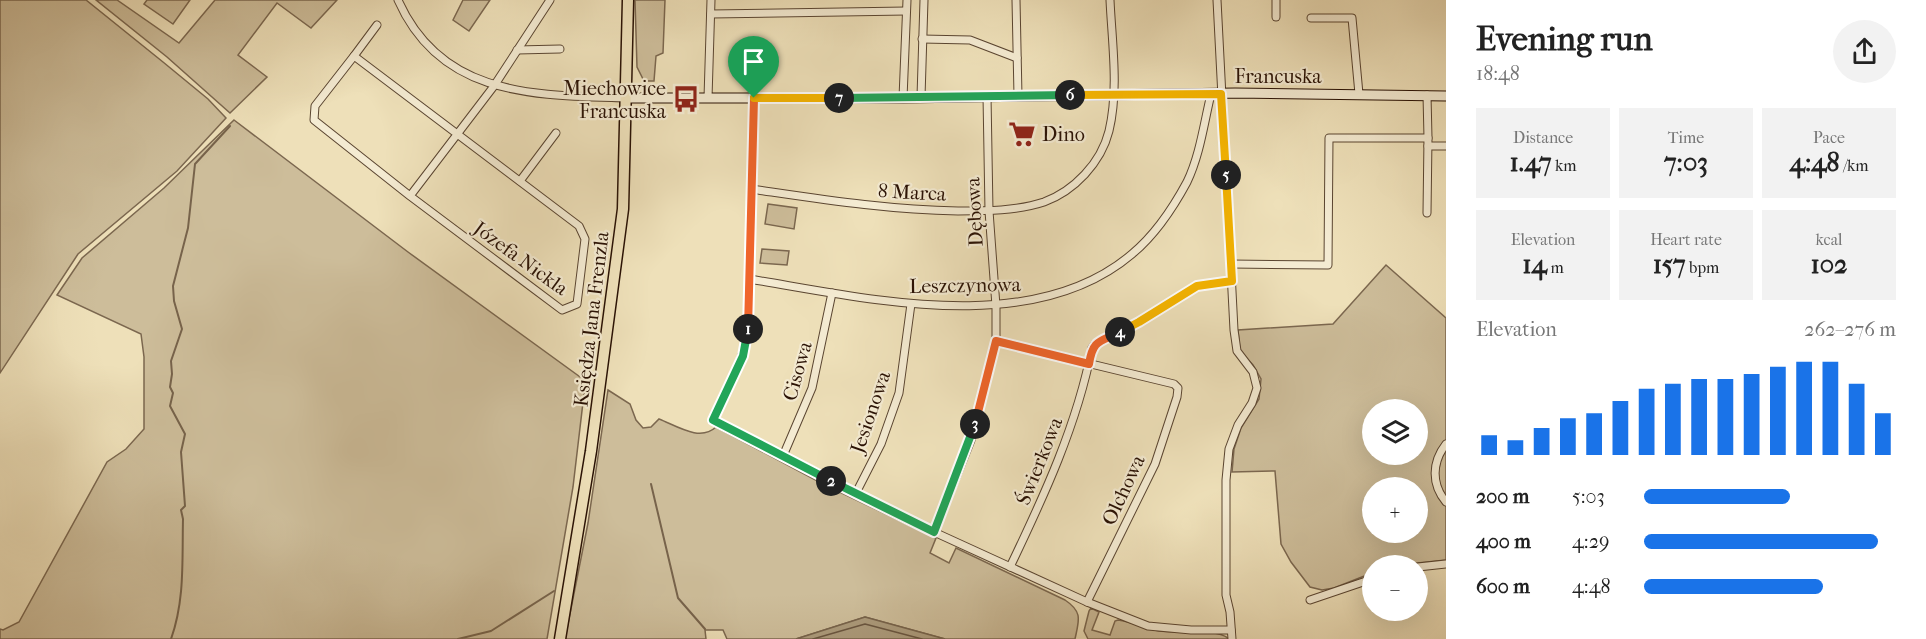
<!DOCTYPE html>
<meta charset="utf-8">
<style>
:root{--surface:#fff;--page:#f2f2f2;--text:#222;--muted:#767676;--accent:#1a73e8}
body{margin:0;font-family:"IM FELL French Canon",serif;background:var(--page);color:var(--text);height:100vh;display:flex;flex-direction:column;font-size:22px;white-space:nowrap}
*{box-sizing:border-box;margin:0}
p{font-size:20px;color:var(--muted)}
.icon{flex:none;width:33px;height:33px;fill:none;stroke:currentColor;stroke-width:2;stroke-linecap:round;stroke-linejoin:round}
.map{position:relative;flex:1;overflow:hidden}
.side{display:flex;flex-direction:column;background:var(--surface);width:480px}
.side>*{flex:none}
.buttons{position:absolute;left:1362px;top:399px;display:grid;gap:12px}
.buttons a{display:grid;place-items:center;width:66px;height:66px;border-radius:50%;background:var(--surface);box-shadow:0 6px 24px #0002;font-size:30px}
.pin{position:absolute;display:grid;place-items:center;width:51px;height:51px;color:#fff;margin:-62px -26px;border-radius:50% 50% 50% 0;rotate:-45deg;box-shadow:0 0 6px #0007}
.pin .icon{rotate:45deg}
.km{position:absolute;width:30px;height:30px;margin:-15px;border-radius:50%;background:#222;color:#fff;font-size:16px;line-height:30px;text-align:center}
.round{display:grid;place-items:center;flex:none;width:63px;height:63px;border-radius:32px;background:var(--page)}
.headline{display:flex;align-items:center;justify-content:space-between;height:102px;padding:0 30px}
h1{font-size:33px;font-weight:700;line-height:45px}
.stats{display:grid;grid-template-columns:repeat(3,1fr);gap:9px;height:102px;padding:6px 30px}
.stats div{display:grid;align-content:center;border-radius:0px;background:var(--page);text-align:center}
.stats b{font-size:26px;font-weight:700}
.stats small{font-size:16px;font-weight:400}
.stats p{font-size:16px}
.chart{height:168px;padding:12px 30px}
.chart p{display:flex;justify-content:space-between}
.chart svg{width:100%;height:108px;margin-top:6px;stroke:var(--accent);stroke-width:6}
ul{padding:0 30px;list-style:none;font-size:20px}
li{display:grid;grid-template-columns:96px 72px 1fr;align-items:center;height:45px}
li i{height:15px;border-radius:8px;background:var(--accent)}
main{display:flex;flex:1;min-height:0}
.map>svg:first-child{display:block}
</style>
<main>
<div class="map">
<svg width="1446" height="639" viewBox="0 0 1446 639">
<rect width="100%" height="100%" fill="#eee0b9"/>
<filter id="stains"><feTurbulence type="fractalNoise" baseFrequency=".00333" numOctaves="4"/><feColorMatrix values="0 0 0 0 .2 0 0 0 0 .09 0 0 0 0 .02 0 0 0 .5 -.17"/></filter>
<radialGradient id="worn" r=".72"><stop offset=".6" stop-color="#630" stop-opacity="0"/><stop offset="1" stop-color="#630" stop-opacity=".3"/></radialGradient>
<g fill="#cdbd9a" stroke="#7b674f" stroke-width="1.5" fill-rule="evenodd">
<path d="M 0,0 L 86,0 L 163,62 L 208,99 L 226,118 L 177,171 L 78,254 L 0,373 Z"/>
<path d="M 96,0 L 117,0 L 179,43 L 215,0 L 337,0 L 311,28 L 277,3 L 238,55 L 267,77 L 230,113 L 167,57 Z"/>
<path d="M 147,0 L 190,0 L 173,24 L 144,4 Z"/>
<path d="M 463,0 L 490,0 L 469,31 L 453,20 Z"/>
<path d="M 635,0 L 665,0 L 663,53 L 656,56 L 654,81 L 644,81 L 637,67 Z"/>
<path d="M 234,120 L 408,252 L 587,382 L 584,394 L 573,487 L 547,639 L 0,639 L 0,629 L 3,630 L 19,622 L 107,462 L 126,449 L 144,429 L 144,357 L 141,334 L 57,295 L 82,258 L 164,188 Z"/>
<path d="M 768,204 L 797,208 L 794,229 L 765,224 Z"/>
<path d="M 762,249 L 789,251 L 787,265 L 760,263 Z"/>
<path d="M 1386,265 L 1446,318 L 1446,560 L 1399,565 L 1372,566 L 1372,573 L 1334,588 L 1322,590 L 1310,587 L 1291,562 L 1281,544 L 1275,471 L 1232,472 L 1234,449 L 1241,428 L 1259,399 L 1261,379 L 1253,365 L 1240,351 L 1238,330 L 1333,324 ZM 1372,410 L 1418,410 L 1418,454 L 1372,454 ZM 1372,488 L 1418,488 L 1418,532 L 1372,532 Z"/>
<path d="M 608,390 L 630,404 L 636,420 L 643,428 L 651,427 L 659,419 C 677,426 700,442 716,427 L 825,485 L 936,538 L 930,553 L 949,563 L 956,548 L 1065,600 C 1083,612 1079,620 1075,639 L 945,639 L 865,617 L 796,639 L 727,639 L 723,630 L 705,630 L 706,639 L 565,639 L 588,523 Z"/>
<path d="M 1091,608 L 1099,612 L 1092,630 L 1110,635 L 1115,621 L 1118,620 C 1132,622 1145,628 1159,631 C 1177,634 1216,627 1229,639 L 1088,639 L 1084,631 L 1089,611 Z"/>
</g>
<path fill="#ab9a7b" stroke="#77634b" stroke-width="1.5" d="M 865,617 L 945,639 L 796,639 Z"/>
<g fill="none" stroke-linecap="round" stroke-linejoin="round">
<path stroke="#6a5640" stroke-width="1.5" d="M 813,639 L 865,624 L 922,639"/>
<g stroke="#77634b" stroke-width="2">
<path d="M 651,484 L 678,598 L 705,629"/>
<path d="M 171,639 C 185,600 182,560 183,519 L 181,510 L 185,506 L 181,452 L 185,434 L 170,406 L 173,393 L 170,387 L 172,374 L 171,361 L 182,329 L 174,301 L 173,286 L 188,228 L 195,164 L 230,126"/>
<path d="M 458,639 L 491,631 L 554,591"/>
</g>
<defs>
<g id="street">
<path d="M 398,0 C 441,97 534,95 625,98"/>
<path d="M 1016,0 L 1018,96"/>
<path d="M 1217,0 L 1234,330 L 1237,351 L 1253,372 L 1257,388 L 1252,403 L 1238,425 L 1229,449 L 1226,480 L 1226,595 L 1230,612 L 1232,639"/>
<path d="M 1276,0 L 1276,17"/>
<path d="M 711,14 L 906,11"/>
<path d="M 1311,18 L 1352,18 L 1359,94"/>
<path d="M 922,39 L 970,40 L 1017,58"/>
<path d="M 517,50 L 560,49"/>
<path d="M 354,56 L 377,25"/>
<path d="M 1427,95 L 1428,138"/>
<path d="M 921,97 L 924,0"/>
<path d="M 708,98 L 711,0"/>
<path d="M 754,98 L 747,336 C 741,367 725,391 713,420 L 934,532 L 1087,602 L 1148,626 L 1191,630 L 1231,630"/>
<path d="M 903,98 L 907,0"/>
<path d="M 1428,146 L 1446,146"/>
<path d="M 520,181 L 556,133"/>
<path d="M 751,189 C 820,199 888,210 958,211 C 986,211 1017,211 1044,202 C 1074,191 1101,163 1109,131 C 1119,89 1112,43 1110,0"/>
<path d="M 410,196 L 314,120 L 315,106 L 354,56 L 579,226 L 585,239 L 577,304 L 562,310 L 410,196 L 494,86 L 550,0"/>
<path d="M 1231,264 L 1328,265 L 1329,138 L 1428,138 L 1427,213"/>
<path d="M 749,279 C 867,298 1032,339 1132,254 C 1155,235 1173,208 1187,182 C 1200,155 1204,123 1211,94"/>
<path d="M 996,341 L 1174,384 L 1178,388 L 1177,397 L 1155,464 L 1087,602"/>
<path d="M 1446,444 C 1432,462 1431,484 1446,502"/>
<path d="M 783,456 L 812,388 L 832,293"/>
<path d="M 856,493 L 881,444 L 899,393 L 911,304"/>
<path d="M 934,532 L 971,440 L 996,341 L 996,306 L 989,211 L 987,96"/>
<path d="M 1010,567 C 1044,496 1077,425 1092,348 L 1095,344 L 1139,322 L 1197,286 L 1232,281"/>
<path d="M 1418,567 L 1446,564"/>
<path d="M 1310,600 L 1372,579"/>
</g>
<path id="secondary" d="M 625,98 L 903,98 L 1235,93 L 1446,96"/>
<path id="primary" d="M 560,639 L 591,451 L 623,209 L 628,0"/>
</defs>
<use href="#street" stroke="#5a4531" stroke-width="9"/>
<use href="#secondary" stroke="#291104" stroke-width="11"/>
<use href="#primary" stroke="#291104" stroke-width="13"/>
<use href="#street" stroke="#f4ebd2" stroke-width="7"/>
<use href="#secondary" stroke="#f4ebd2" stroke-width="9"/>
<use href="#primary" stroke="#eee0b9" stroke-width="10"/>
</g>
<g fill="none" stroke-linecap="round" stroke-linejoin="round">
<defs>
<path id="split-1" d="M 748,329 L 754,98"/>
<path id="split-2" d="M 748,329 L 743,356 L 713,420 L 831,481"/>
<path id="split-3" d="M 831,481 L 934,532 L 975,424"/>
<path id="split-4" d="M 975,424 L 996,341 L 1089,364 C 1093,339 1100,342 1120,332"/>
<path id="split-5" d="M 1120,332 L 1139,322 L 1197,286 L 1232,281 L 1226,175"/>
<path id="split-6" d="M 1070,95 L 1221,94 L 1226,175"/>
<path id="split-7" d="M 839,98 L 1070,95"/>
<path id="split-8" d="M 754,98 L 839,98"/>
</defs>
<use href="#split-1" stroke="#fff" stroke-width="12"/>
<use href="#split-2" stroke="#fff" stroke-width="12"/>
<use href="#split-3" stroke="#fff" stroke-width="12"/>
<use href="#split-4" stroke="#fff" stroke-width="12"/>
<use href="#split-5" stroke="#fff" stroke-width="12"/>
<use href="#split-6" stroke="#fff" stroke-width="12"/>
<use href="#split-7" stroke="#fff" stroke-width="12"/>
<use href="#split-8" stroke="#fff" stroke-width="12"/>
<use href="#split-1" stroke="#f0652b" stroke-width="8"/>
<use href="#split-2" stroke="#22a559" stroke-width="8"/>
<use href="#split-3" stroke="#22a559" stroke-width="8"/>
<use href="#split-4" stroke="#f0652b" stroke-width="8"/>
<use href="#split-5" stroke="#f5b400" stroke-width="8"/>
<use href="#split-6" stroke="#f5b400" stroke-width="8"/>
<use href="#split-7" stroke="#22a559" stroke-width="8"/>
<use href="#split-8" stroke="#f5b400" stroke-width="8"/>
</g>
<defs>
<symbol id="bus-bare" viewBox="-9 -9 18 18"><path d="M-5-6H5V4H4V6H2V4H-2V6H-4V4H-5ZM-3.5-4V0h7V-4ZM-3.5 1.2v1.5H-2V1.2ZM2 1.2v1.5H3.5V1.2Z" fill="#8f2418" stroke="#f4ebd2" stroke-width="2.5" paint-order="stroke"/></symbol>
<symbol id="supermarket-bare" viewBox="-9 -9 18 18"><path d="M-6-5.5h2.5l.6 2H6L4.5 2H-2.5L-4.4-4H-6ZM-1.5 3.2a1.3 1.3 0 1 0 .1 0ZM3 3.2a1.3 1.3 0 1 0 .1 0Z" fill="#8f2418" stroke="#f4ebd2" stroke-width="2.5" paint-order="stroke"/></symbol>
</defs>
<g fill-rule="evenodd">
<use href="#bus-bare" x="667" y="80" width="38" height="38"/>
<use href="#supermarket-bare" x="1003" y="115" width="38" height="38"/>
</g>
<g text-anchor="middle" stroke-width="4.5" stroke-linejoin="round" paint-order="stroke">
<g font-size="20" fill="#291104" stroke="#f4ebd2">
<text x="1278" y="83">Francuska</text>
<text transform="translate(912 192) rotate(3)" y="7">8 Marca</text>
<text transform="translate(974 212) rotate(-93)" y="7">Dębowa</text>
<text transform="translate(521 258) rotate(36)" y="7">Józefa Nickla</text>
<text transform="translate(965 285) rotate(-1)" y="7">Leszczynowa</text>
<text transform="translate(591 319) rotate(-83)" y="7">Księdza Jana Frenzla</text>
<text transform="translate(797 371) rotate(-74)" y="7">Cisowa</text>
<text transform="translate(870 412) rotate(-71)" y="7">Jesionowa</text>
<text transform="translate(1039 461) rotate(-68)" y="7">Świerkowa</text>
<text transform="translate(1123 490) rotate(-65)" y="7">Olchowa</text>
</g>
<g font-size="20" fill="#291104" stroke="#f4ebd2" text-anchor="end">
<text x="666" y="95">Miechowice<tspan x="666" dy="23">Francuska</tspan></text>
<text x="1042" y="141" text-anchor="start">Dino</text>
</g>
</g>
<rect width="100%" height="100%" filter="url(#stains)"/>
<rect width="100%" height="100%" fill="url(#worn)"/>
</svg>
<div class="buttons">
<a><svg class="icon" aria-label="layers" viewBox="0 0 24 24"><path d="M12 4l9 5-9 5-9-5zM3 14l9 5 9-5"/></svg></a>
<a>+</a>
<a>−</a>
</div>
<div class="pin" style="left:754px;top:98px;background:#1e9e55"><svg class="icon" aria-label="arrive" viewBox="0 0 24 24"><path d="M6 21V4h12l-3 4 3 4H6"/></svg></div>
<b class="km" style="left:748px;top:329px">1</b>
<b class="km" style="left:831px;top:481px">2</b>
<b class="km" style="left:975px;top:424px">3</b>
<b class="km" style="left:1120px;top:332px">4</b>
<b class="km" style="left:1226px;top:175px">5</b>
<b class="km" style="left:1070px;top:95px">6</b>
<b class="km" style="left:839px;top:98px">7</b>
</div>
<section class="side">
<div class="headline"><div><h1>Evening run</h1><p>18:48</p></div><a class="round"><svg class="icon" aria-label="share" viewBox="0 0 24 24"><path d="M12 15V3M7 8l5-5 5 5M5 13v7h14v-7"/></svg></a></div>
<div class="stats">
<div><p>Distance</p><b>1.47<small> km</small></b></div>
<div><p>Time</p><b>7:03</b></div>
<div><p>Pace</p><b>4:48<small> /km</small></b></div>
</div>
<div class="stats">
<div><p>Elevation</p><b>14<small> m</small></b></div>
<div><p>Heart rate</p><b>157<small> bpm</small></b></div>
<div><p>kcal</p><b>102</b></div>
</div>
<div class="chart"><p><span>Elevation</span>262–276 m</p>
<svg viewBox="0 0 160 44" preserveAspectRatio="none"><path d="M5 44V36M15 44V38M25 44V33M35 44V29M45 44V27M55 44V22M65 44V17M75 44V15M85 44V13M95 44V13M105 44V11M115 44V8M125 44V6M135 44V6M145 44V15M155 44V27"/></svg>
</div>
<ul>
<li><b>200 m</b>5:03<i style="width:58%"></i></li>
<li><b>400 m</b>4:29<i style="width:93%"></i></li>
<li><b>600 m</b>4:48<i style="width:71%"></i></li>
</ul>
</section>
</main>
